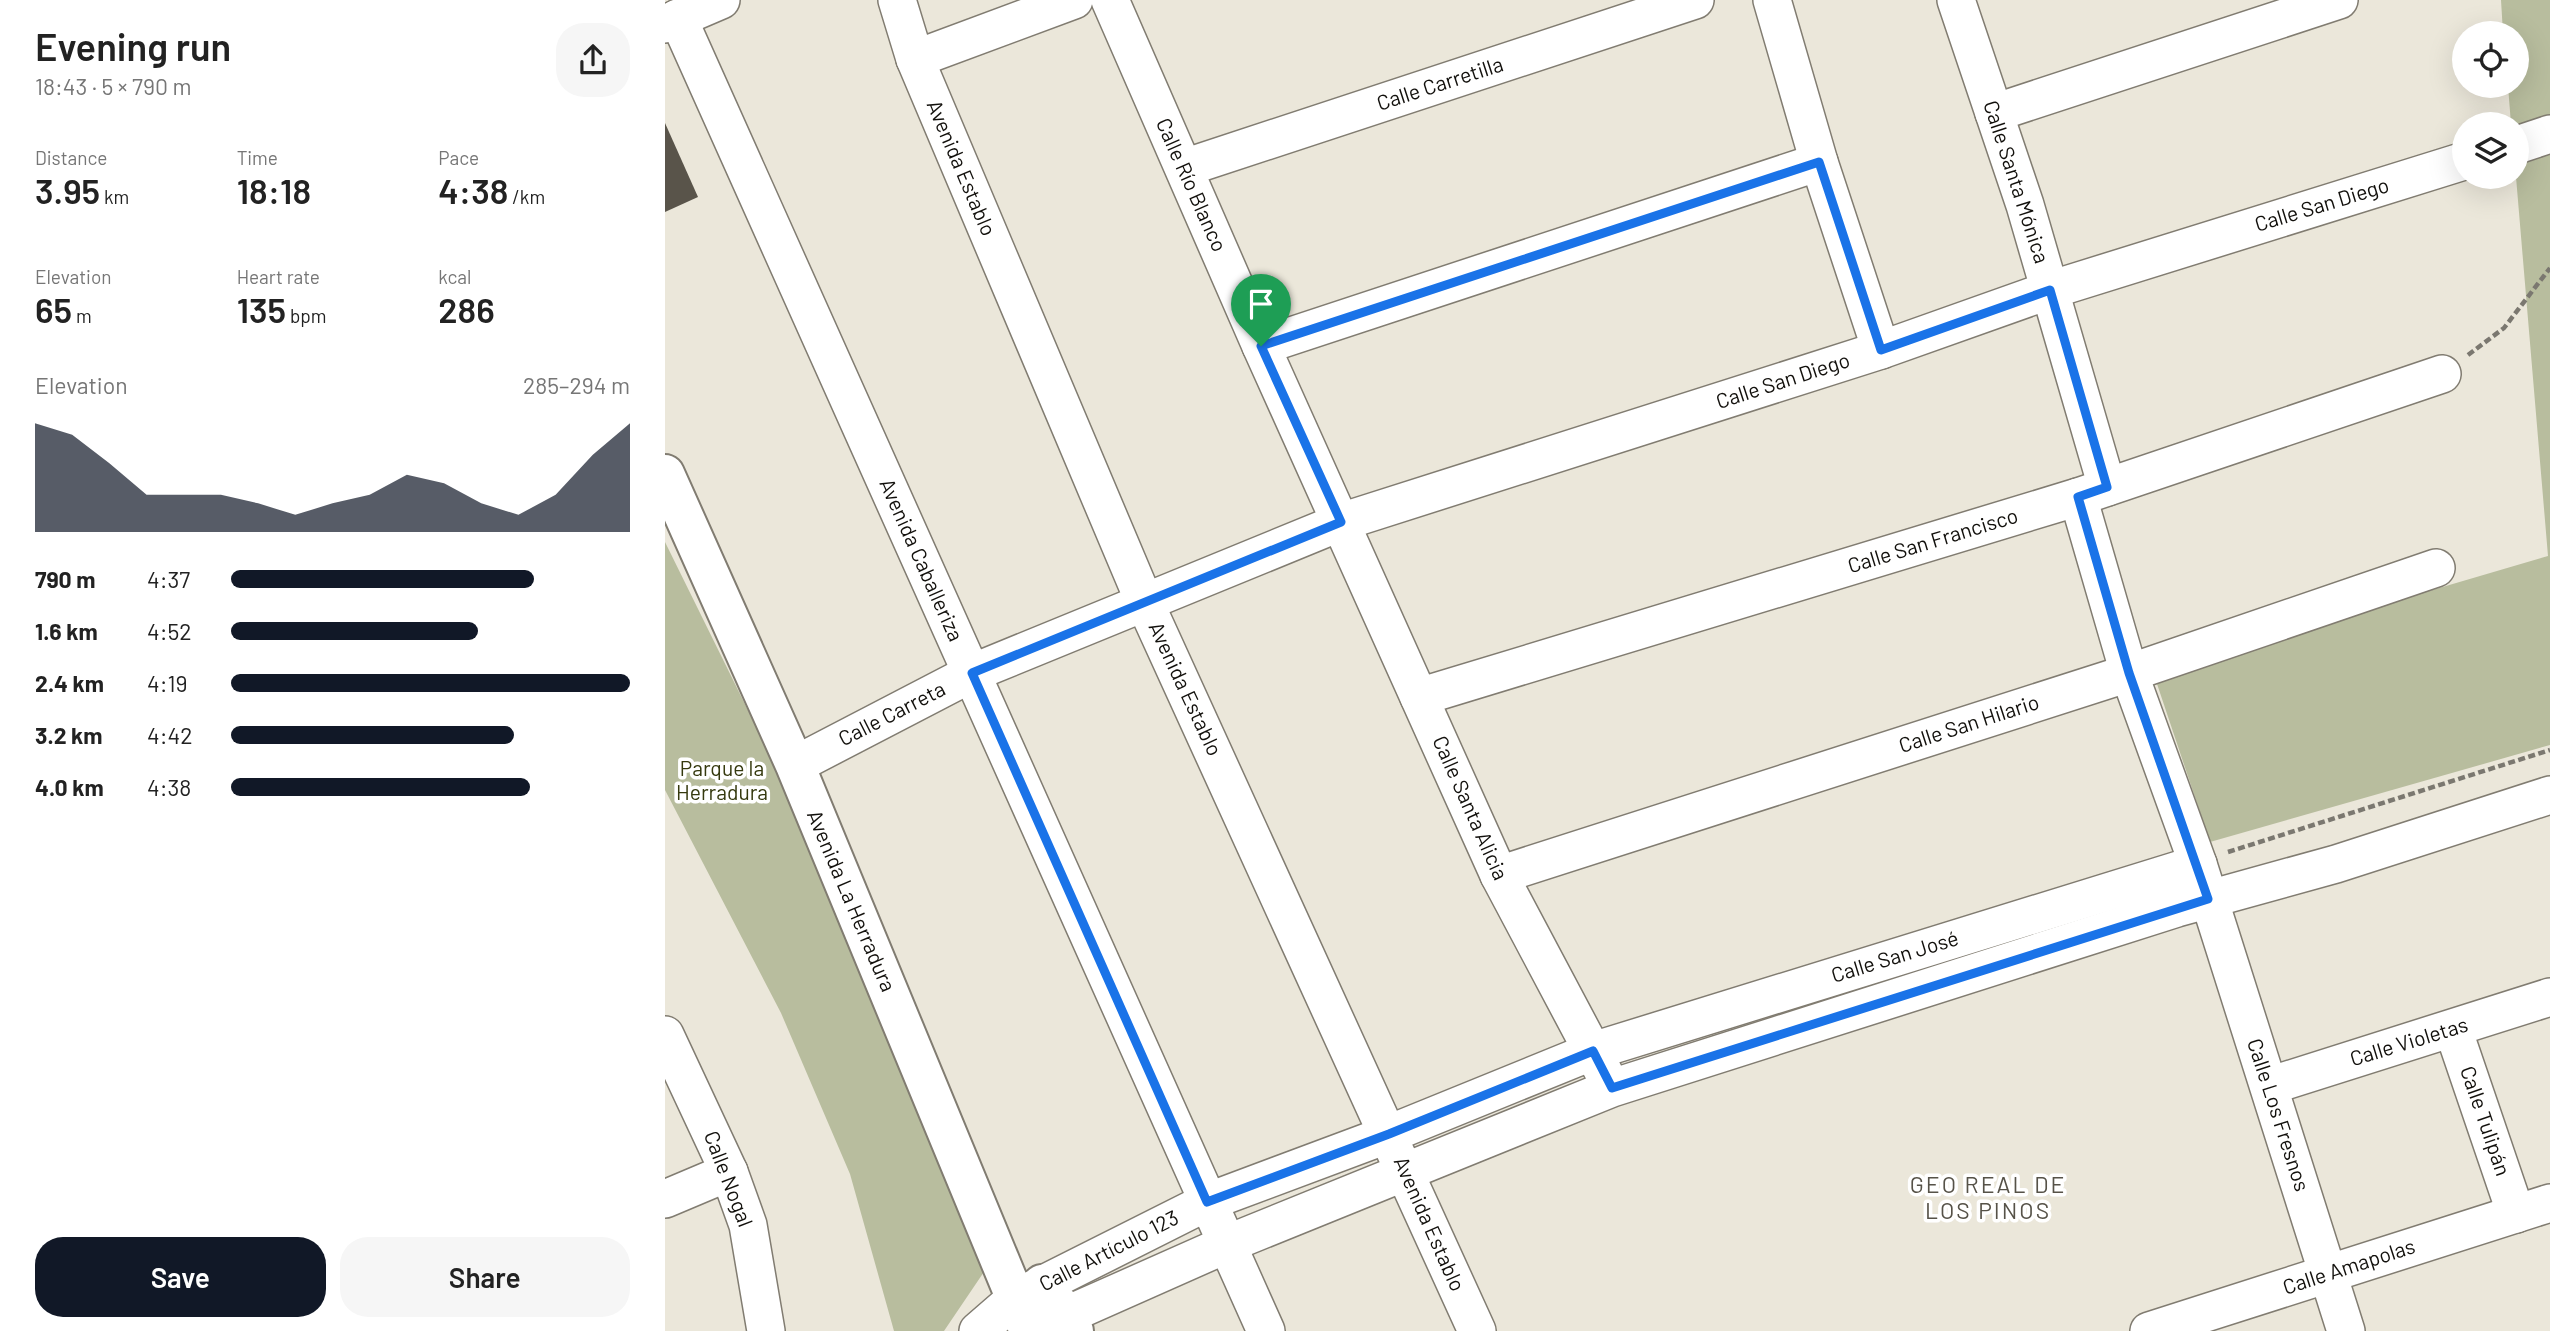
<!DOCTYPE html>
<meta charset="utf-8">
<style>
:root{--surface:#fff;--page:#f6f6f6;--text:#222;--muted:#767676;--accent:#111827}
body{margin:0;font-family:Barlow,sans-serif;background:var(--page);color:var(--text);height:100vh;display:flex;flex-direction:column;font-size:26px;white-space:nowrap}
*{box-sizing:border-box;margin:0}
p{font-size:23px;color:var(--muted)}
.icon{flex:none;width:38px;height:38px;fill:none;stroke:currentColor;stroke-width:2;stroke-linecap:round;stroke-linejoin:round}
.map{position:relative;flex:1;overflow:hidden}
.sheet{display:flex;flex-direction:column;background:var(--surface);width:665px}
.sheet>*{flex:none}
.fabs{position:absolute;left:1787px;top:21px;display:grid;gap:14px}
.fabs a{display:grid;place-items:center;width:77px;height:77px;border-radius:50%;background:var(--surface);box-shadow:0 7px 28px #0002;font-size:35px}
.pin{position:absolute;display:grid;place-items:center;width:60px;height:60px;color:#fff;margin:-72px -30px;border-radius:50% 50% 50% 0;rotate:-45deg;box-shadow:0 0 7px #0007}
.pin .icon{rotate:45deg}
.round{display:grid;place-items:center;flex:none;width:74px;height:74px;border-radius:28px;background:var(--page)}
.summary{display:flex;align-items:center;justify-content:space-between;height:119px;padding:0 35px}
h1{font-size:38px;font-weight:600;line-height:52px}
.metrics{display:grid;grid-template-columns:repeat(3,1fr);gap:10px;height:119px;padding:7px 35px}
.metrics div{display:grid;align-content:center}
.metrics b{font-size:35px;font-weight:600}
.metrics small{font-size:19px;font-weight:400}
.metrics p{font-size:19px}
.chart{height:196px;padding:14px 35px}
.chart p{display:flex;justify-content:space-between}
.chart svg{width:100%;height:126px;margin-top:7px;fill:var(--accent);opacity:.7}
.cta{display:flex;gap:14px;margin-top:auto;padding:14px 35px}
.cta a{flex:1;height:80px;border-radius:28px;background:var(--accent);color:#fff;font-size:28px;font-weight:600;line-height:80px;text-align:center}
.cta a+a{background:var(--page);color:var(--text)}
ul{padding:0 35px;list-style:none;font-size:23px}
li{display:grid;grid-template-columns:112px 84px 1fr;align-items:center;height:52px}
li i{height:18px;border-radius:9px;background:var(--accent)}
main{display:flex;flex:1;min-height:0}
.map>svg:first-child{display:block}
</style>
<main>
<section class="sheet">
<div class="summary"><div><h1>Evening run</h1><p>18:43 · 5 × 790 m</p></div><a class="round"><svg class="icon" aria-label="share" viewBox="0 0 24 24"><path d="M12 15V3M7 8l5-5 5 5M5 13v7h14v-7"/></svg></a></div>
<div class="metrics">
<div><p>Distance</p><b>3.95<small> km</small></b></div>
<div><p>Time</p><b>18:18</b></div>
<div><p>Pace</p><b>4:38<small> /km</small></b></div>
</div>
<div class="metrics">
<div><p>Elevation</p><b>65<small> m</small></b></div>
<div><p>Heart rate</p><b>135<small> bpm</small></b></div>
<div><p>kcal</p><b>286</b></div>
</div>
<div class="chart"><p><span>Elevation</span>285–294 m</p>
<svg viewBox="0 0 160 44" preserveAspectRatio="none"><path d="M0 44V6L10 10L20 20L30 31L40 31L50 31L60 34L70 38L80 34L90 31L100 24L110 27L120 34L130 38L140 31L150 17L160 6V44z"/></svg>
</div>
<ul>
<li><b>790 m</b>4:37<i style="width:76%"></i></li>
<li><b>1.6 km</b>4:52<i style="width:62%"></i></li>
<li><b>2.4 km</b>4:19<i style="width:100%"></i></li>
<li><b>3.2 km</b>4:42<i style="width:71%"></i></li>
<li><b>4.0 km</b>4:38<i style="width:75%"></i></li>
</ul>
<div class="cta"><a>Save</a><a>Share</a></div>
</section>
<div class="map">
<svg width="1885" height="1331" viewBox="0 0 1885 1331">
<rect width="100%" height="100%" fill="#ebe7da"/>
<g fill="#b8bd9e">
<path d="M 1836,0 L 1885,0 L 1885,745 L 1545,842 L 1488,672 L 1883,556 L 1851,177 L 1852,124 L 1846,124 L 1843,86 L 1852,86 L 1852,33 L 1838,33 Z"/>
<path d="M 0,542 L 113,771 L 327,1260 L 279,1331 L 229,1331 L 185,1174 L 116,1013 L 0,790 Z"/>
</g>
<path fill="#59544a" d="M 0,123 L 33,197 L 0,212 Z"/>
<g fill="none" stroke-linecap="round" stroke-linejoin="round">
<defs>
<g id="street">
<path d="M 232,0 L 250,59 L 479,601 L 812,1331"/>
<path d="M 445,0 L 596,346 L 834,875 L 939,1073"/>
<path d="M 1107,0 L 1154,162 L 1216,350"/>
<path d="M 1291,0 L 1360,205 L 1442,487"/>
<path d="M 13,18 L 601,1331"/>
<path d="M 0,24 L 56,0"/>
<path d="M 250,59 L 409,0"/>
<path d="M 1329,113 L 1674,0"/>
<path d="M 1852,145 L 1885,134"/>
<path d="M 519,168 L 1030,0"/>
<path d="M 596,346 L 1154,162"/>
<path d="M 1413,497 L 1464,673 L 1533,864 L 1681,1331"/>
<path d="M 754,697 L 1413,497 L 1777,374"/>
<path d="M 130,765 L 307,673 L 676,522 L 1216,350 L 1385,290 L 1799,161"/>
<path d="M 834,875 L 1464,673 L 1771,568"/>
<path d="M 1788,1029 L 1851,1214"/>
<path d="M 0,1035 L 64,1172 L 83,1225 L 101,1331"/>
<path d="M 1604,1086 L 1885,997"/>
<path d="M 0,1199 L 64,1172"/>
<path d="M 313,1331 L 351,1298 L 542,1202 L 724,1134 L 928,1051 L 1533,864"/>
<path d="M 378,1331 L 402,1315 L 562,1244 L 947,1088 L 1512,908 L 1671,864 L 1885,795"/>
<path d="M 1484,1331 L 1885,1203"/>
</g>
<g id="secondary">
<path d="M 0,474 L 130,765 L 364,1331"/>
<path d="M 377,1284 L 402,1315 L 409,1331"/>
</g>
</defs>
<use href="#street" stroke="#817c71" stroke-width="40"/>
<use href="#secondary" stroke="#817c71" stroke-width="42"/>
<g stroke="#7b7870" stroke-width="4.5" stroke-dasharray="7 3.5" stroke-linecap="butt">
<path d="M 1803,355 L 1839,328 L 1885,268"/>
<path d="M 1563,852 L 1885,750"/>
</g>
<use href="#street" stroke="#fff" stroke-width="37"/>
<use href="#secondary" stroke="#fff" stroke-width="38"/>
</g>
<g fill="none" stroke-linecap="round" stroke-linejoin="round">
<defs>
<path id="route" d="M 1154,162 L 1216,350 L 1385,290 L 1442,487 L 1413,497 L 1464,673 L 1543,899 L 947,1088 L 928,1051 L 724,1134 L 542,1202 L 307,673 L 676,522 L 596,346 Z"/>
</defs>
<use href="#route" stroke="#fff" stroke-width="14"/>
<use href="#route" stroke="#1a73e8" stroke-width="9"/>
</g>
<g text-anchor="middle" stroke-width="7" stroke-linejoin="round" paint-order="stroke">
<g font-size="21" fill="#12100c" stroke="#fff">
<text transform="translate(775 84) rotate(-18)" y="7">Calle Carretilla</text>
<text transform="translate(296 168) rotate(67)" y="7">Avenida Establo</text>
<text transform="translate(1351 182) rotate(72)" y="7">Calle Santa Mónica</text>
<text transform="translate(526 185) rotate(66)" y="7">Calle Río Blanco</text>
<text transform="translate(1657 205) rotate(-17)" y="7">Calle San Diego</text>
<text transform="translate(1118 381) rotate(-18)" y="7">Calle San Diego</text>
<text transform="translate(1268 541) rotate(-17)" y="7">Calle San Francisco</text>
<text transform="translate(256 560) rotate(66)" y="7">Avenida Caballeriza</text>
<text transform="translate(520 689) rotate(65)" y="7">Avenida Establo</text>
<text transform="translate(227 714) rotate(-27)" y="7">Calle Carreta</text>
<text transform="translate(1304 724) rotate(-18)" y="7">Calle San Hilario</text>
<text transform="translate(805 808) rotate(66)" y="7">Calle Santa Alicia</text>
<text transform="translate(186 901) rotate(67)" y="7">Avenida La Herradura</text>
<text transform="translate(1230 957) rotate(-17)" y="7">Calle San José</text>
<text transform="translate(1744 1042) rotate(-17)" y="7">Calle Violetas</text>
<text transform="translate(1613 1115) rotate(72)" y="7">Calle Los Fresnos</text>
<text transform="translate(1820 1121) rotate(71)" y="7">Calle Tulipán</text>
<text transform="translate(63 1179) rotate(69)" y="7">Calle Nogal</text>
<text transform="translate(764 1224) rotate(66)" y="7">Avenida Establo</text>
<text transform="translate(444 1251) rotate(-27)" y="7">Calle Artículo 123</text>
<text transform="translate(1684 1267) rotate(-18)" y="7">Calle Amapolas</text>
</g>
<g font-size="21" fill="#35390e" stroke="#fff">
<text x="57" y="776">Parque la<tspan x="57" dy="24">Herradura</tspan></text>
</g>
<g font-size="23" letter-spacing="2" fill="#565248" stroke="#fff">
<text x="1323" y="1193">GEO REAL DE<tspan x="1323" dy="26">LOS PINOS</tspan></text>
</g>
</g>
</svg>
<div class="fabs">
<a><svg class="icon" aria-label="locate" viewBox="0 0 24 24"><circle cx="12" cy="12" r="6"/><path d="M12 2v4M12 18v4M2 12h4M18 12h4"/></svg></a>
<a><svg class="icon" aria-label="layers" viewBox="0 0 24 24"><path d="M12 4l9 5-9 5-9-5zM3 14l9 5 9-5"/></svg></a>
</div>
<div class="pin" style="left:596px;top:346px;background:#1e9e55"><svg class="icon" aria-label="arrive" viewBox="0 0 24 24"><path d="M6 21V4h12l-3 4 3 4H6"/></svg></div>
</div>
</main>
